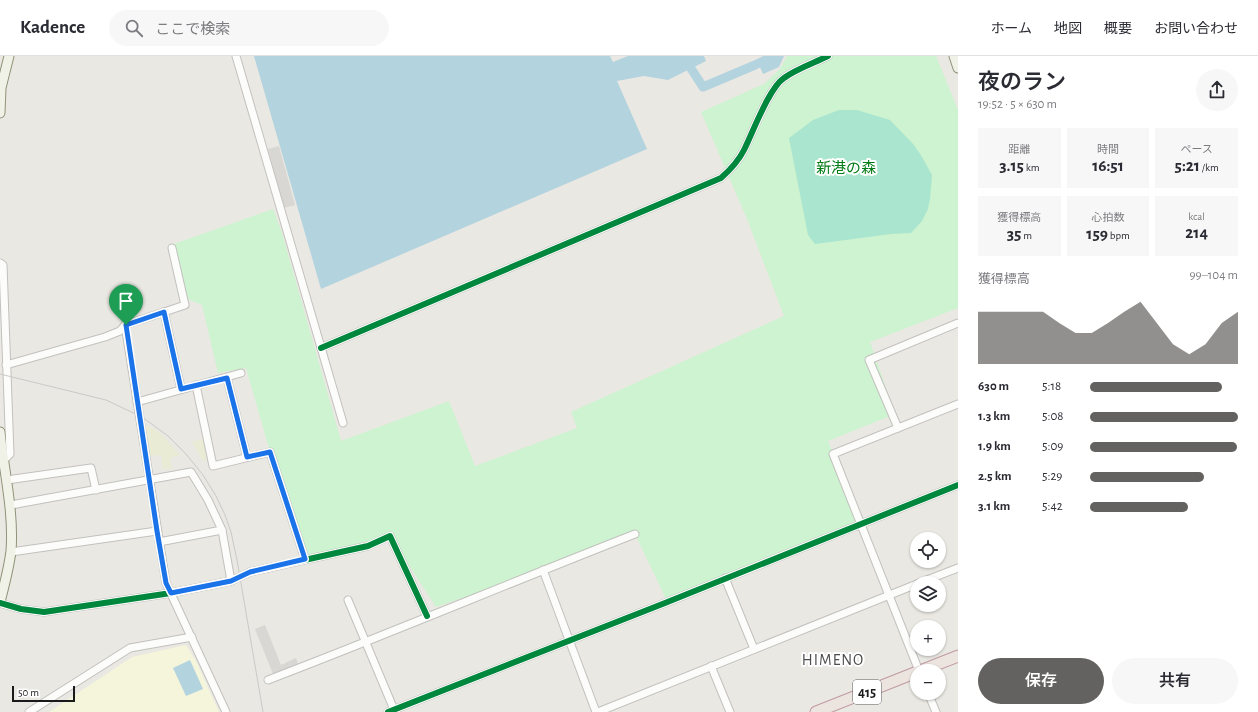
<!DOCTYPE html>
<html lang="ja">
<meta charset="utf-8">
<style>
:root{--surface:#fff;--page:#f7f7f7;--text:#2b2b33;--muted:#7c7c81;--line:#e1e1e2;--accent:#636260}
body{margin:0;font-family:"Alegreya Sans","Noto Sans JP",sans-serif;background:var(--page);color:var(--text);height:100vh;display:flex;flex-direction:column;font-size:15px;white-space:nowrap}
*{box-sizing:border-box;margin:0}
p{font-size:13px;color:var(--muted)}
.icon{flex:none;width:22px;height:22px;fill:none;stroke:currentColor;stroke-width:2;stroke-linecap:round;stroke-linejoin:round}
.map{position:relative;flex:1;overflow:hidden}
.side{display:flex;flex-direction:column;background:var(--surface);width:300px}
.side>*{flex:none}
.fabs{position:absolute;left:910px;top:476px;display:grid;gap:8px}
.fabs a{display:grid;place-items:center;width:36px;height:36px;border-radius:50%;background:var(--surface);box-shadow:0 1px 3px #0004;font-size:20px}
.scale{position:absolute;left:12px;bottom:10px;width:63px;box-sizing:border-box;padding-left:4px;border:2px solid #1a1a1a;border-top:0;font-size:11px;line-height:14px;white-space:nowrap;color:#1a1a1a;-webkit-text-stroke:3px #fff;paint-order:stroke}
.pin{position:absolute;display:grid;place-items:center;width:34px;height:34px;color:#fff;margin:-41px -17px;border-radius:50% 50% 50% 0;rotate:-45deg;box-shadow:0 0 4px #0007}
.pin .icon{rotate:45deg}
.round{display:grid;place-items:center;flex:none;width:42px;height:42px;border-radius:21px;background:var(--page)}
.headline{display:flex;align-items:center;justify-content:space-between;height:68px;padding:0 20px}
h1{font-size:22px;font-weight:600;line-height:30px}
.stats{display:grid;grid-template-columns:repeat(3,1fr);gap:6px;height:68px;padding:4px 20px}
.stats div{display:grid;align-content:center;border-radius:0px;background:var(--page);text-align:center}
.stats b{font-size:17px;font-weight:600}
.stats small{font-size:11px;font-weight:400}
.stats p{font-size:11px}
.chart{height:112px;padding:8px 20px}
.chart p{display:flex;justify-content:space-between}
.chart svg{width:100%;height:72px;margin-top:4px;fill:var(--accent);opacity:.7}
.primary-button{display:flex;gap:8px;margin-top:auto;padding:8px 20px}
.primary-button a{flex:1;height:46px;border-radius:24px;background:var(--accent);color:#fff;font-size:16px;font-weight:600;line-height:46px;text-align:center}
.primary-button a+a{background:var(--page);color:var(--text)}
ul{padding:0 20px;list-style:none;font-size:13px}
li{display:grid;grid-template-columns:64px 48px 1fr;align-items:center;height:30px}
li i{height:10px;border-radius:5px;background:var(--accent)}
header{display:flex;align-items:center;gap:24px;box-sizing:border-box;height:56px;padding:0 20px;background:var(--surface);border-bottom:1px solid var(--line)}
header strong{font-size:19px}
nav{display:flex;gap:22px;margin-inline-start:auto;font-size:14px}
.search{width:280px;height:36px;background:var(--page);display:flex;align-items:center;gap:10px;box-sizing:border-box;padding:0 14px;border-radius:22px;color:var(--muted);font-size:15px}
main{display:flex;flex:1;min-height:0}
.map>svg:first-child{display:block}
</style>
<header>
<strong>Kadence</strong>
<div class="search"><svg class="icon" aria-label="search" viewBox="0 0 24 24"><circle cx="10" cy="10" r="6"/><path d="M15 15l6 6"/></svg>ここで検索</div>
<nav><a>ホーム</a><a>地図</a><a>概要</a><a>お問い合わせ</a></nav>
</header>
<main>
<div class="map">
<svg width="958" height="656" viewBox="0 0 958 656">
<rect width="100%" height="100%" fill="#eae8e2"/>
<path fill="#f4f5db" d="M 186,589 L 196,605 L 219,656 L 49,656 L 132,601 Z"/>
<g fill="#e9ebd4">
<path d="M 145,368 L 160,377 L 180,399 L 170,402 L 172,412 L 163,413 L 161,399 L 150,400 Z"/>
<path d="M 203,383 L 207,404 L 203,405 L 192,386 Z"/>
</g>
<path fill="#cdf3d0" d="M 787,0 L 936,0 L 958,54 L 958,252 L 870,286 L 895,358 L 828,385 L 861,468 L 667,545 L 635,478 L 543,514 L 436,551 L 390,480 L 368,490 L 305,503 L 270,396 L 246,312 L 218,317 L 202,249 L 188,243 L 174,188 L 273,153 L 282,177 L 341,385 L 449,345 L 475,410 L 577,372 L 571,356 L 784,260 L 747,163 L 701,56 L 764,28 L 780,13 Z"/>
<path fill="#aae5cf" d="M 839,54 L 857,54 L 890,64 L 914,89 L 922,101 L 932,119 L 930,143 L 928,153 L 922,165 L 911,177 L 891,178 L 815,188 L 808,179 L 789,82 L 813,64 Z"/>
<g fill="#d8d7d4">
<path d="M 279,90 L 295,149 L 284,152 L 268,93 Z"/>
<path d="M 265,569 L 281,609 L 296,602 L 298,608 L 273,618 L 255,573 Z"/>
</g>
<g fill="#b3d3df">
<path d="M 254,0 L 610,0 L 613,6 L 628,0 L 704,0 L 706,5 L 668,24 L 644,20 L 617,25 L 647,93 L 321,233 Z"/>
<path d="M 766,0 L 784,0 L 779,11 L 763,18 L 757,4 Z"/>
<path d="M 190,604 L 203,633 L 186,640 L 173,612 Z"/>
</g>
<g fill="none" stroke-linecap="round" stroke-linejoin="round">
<path stroke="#b3d3df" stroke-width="9" d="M 683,0 L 703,31 L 755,9 L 774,0"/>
<defs>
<g id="minor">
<path d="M 236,0 L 343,367"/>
<path d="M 0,207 L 3,209 L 10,398 L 3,405"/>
<path d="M 164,256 L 181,333"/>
<path d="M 125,269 L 166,527 L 226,656"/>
<path d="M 321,292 L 721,122 C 730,114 739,104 744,94 C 753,76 769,32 784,22 C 796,13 814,7 828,0"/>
<path d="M 6,309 L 105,281 L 120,275 L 125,269 L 185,249 L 172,192"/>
<path d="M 227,322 L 247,401"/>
<path d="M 196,329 L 213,410 L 270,396 L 305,503"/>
<path d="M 137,346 L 241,317"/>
<path d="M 898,372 L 869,304 L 958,267"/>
<path d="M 7,424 L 91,412 L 96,434"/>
<path d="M 11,449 L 191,416 L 208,444 L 222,474 L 231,525"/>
<path d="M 159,486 L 222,474"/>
<path d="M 11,496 L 157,475"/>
<path d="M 543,514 L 596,656"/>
<path d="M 725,522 L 754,593"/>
<path d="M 919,527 L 958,512"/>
<path d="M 348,544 L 395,656"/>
<path d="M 0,547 L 21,553 L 44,556 L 171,537 L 231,525 L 250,516 L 368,490 L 390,480 L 427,560"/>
<path d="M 711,610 L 730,656"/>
<path d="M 919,615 L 833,398 L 958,348"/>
<path d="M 268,624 C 391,577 512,526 635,478"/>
<path d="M 928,637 L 936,656"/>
<path d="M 29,656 L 130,592 L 192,581"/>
<path d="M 388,656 L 665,547 L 958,429"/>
<path d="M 598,656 L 917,528"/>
</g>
<g id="secondary">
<path d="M 954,0 L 958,12"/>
<path d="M 0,57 L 1,32 L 9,0"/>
<path d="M 0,376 C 4,416 14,455 11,495 C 9,512 4,530 0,546"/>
</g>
<g id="trunk">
<path d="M 920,615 L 958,600"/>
<path d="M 816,656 L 917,616"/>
</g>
</defs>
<use href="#minor" stroke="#c2c1be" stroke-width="9"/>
<use href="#secondary" stroke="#90937a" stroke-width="11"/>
<use href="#trunk" stroke="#c099a1" stroke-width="13"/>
<use href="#minor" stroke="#fcfcfb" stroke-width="7"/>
<use href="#secondary" stroke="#f1f2e7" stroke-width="9"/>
<use href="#trunk" stroke="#ece4df" stroke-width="11"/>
<path stroke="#c9c9c8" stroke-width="1" d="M 0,318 L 106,344 L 142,361 L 168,380 L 186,398 L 203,419 L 216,440 L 225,459 L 231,476 L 237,504 L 263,656"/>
<defs>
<g id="cycleway">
<path d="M 321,292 L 721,122 C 730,114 739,104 744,94 C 753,76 769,32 784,22 C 796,13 814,7 828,0"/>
<path d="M 0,547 L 21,553 L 44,556 L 171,537 L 231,525 L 250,516 L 368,490 L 390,480 L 427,560"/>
<path d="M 388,656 L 665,547 L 958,429"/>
</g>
</defs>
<use href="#cycleway" stroke="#fff" stroke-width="8"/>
<use href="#cycleway" stroke="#00873e" stroke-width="6"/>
</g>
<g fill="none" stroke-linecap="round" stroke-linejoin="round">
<defs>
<path id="route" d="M 164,256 L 181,333 L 227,322 L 247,401 L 270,396 L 305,503 L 250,516 L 231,525 L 171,537 L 166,527 L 157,475 L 126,269 Z"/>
</defs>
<use href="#route" stroke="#fff" stroke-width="8"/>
<use href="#route" stroke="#1a73e8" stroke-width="5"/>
</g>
<g text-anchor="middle" stroke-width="4" stroke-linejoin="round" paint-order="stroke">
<rect fill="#fff" stroke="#5f5f5f" stroke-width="1" x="853" y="624" width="28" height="24" rx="3"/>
<g font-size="14" font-weight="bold" fill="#1a1a1a">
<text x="867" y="641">415</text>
</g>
<g font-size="15" fill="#047c17" stroke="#fff">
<text x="846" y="117">新港の森</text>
</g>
<g font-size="16" letter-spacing="1" fill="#4d4d4d" stroke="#fff">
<text x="833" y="609">HIMENO</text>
</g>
</g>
</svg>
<div class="fabs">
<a><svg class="icon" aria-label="locate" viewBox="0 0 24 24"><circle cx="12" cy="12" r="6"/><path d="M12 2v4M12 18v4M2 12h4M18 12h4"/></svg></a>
<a><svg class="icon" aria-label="layers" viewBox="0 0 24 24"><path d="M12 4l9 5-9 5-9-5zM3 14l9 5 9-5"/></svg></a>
<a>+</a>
<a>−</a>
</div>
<div class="scale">50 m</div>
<div class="pin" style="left:126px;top:269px;background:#1e9e55"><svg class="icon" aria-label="arrive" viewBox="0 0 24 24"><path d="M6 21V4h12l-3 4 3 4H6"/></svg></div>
</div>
<section class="side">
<div class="headline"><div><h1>夜のラン</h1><p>19:52 · 5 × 630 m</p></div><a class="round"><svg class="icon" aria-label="share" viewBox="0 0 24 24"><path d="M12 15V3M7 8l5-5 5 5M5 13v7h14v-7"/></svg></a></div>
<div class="stats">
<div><p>距離</p><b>3.15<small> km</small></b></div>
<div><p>時間</p><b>16:51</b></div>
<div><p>ペース</p><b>5:21<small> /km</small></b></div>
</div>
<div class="stats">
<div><p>獲得標高</p><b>35<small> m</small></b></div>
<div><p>心拍数</p><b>159<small> bpm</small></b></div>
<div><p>kcal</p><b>214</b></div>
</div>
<div class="chart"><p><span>獲得標高</span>99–104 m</p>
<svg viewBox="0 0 160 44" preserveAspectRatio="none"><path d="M0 44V12L10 12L20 12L30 12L40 12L50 19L60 25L70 25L80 19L90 12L100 6L110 19L120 32L130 38L140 32L150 19L160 12V44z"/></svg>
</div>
<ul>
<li><b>630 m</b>5:18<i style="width:89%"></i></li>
<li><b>1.3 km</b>5:08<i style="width:100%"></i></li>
<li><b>1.9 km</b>5:09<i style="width:99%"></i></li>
<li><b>2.5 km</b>5:29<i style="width:77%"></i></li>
<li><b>3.1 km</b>5:42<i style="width:66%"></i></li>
</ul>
<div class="primary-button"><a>保存</a><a>共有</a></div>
</section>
</main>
